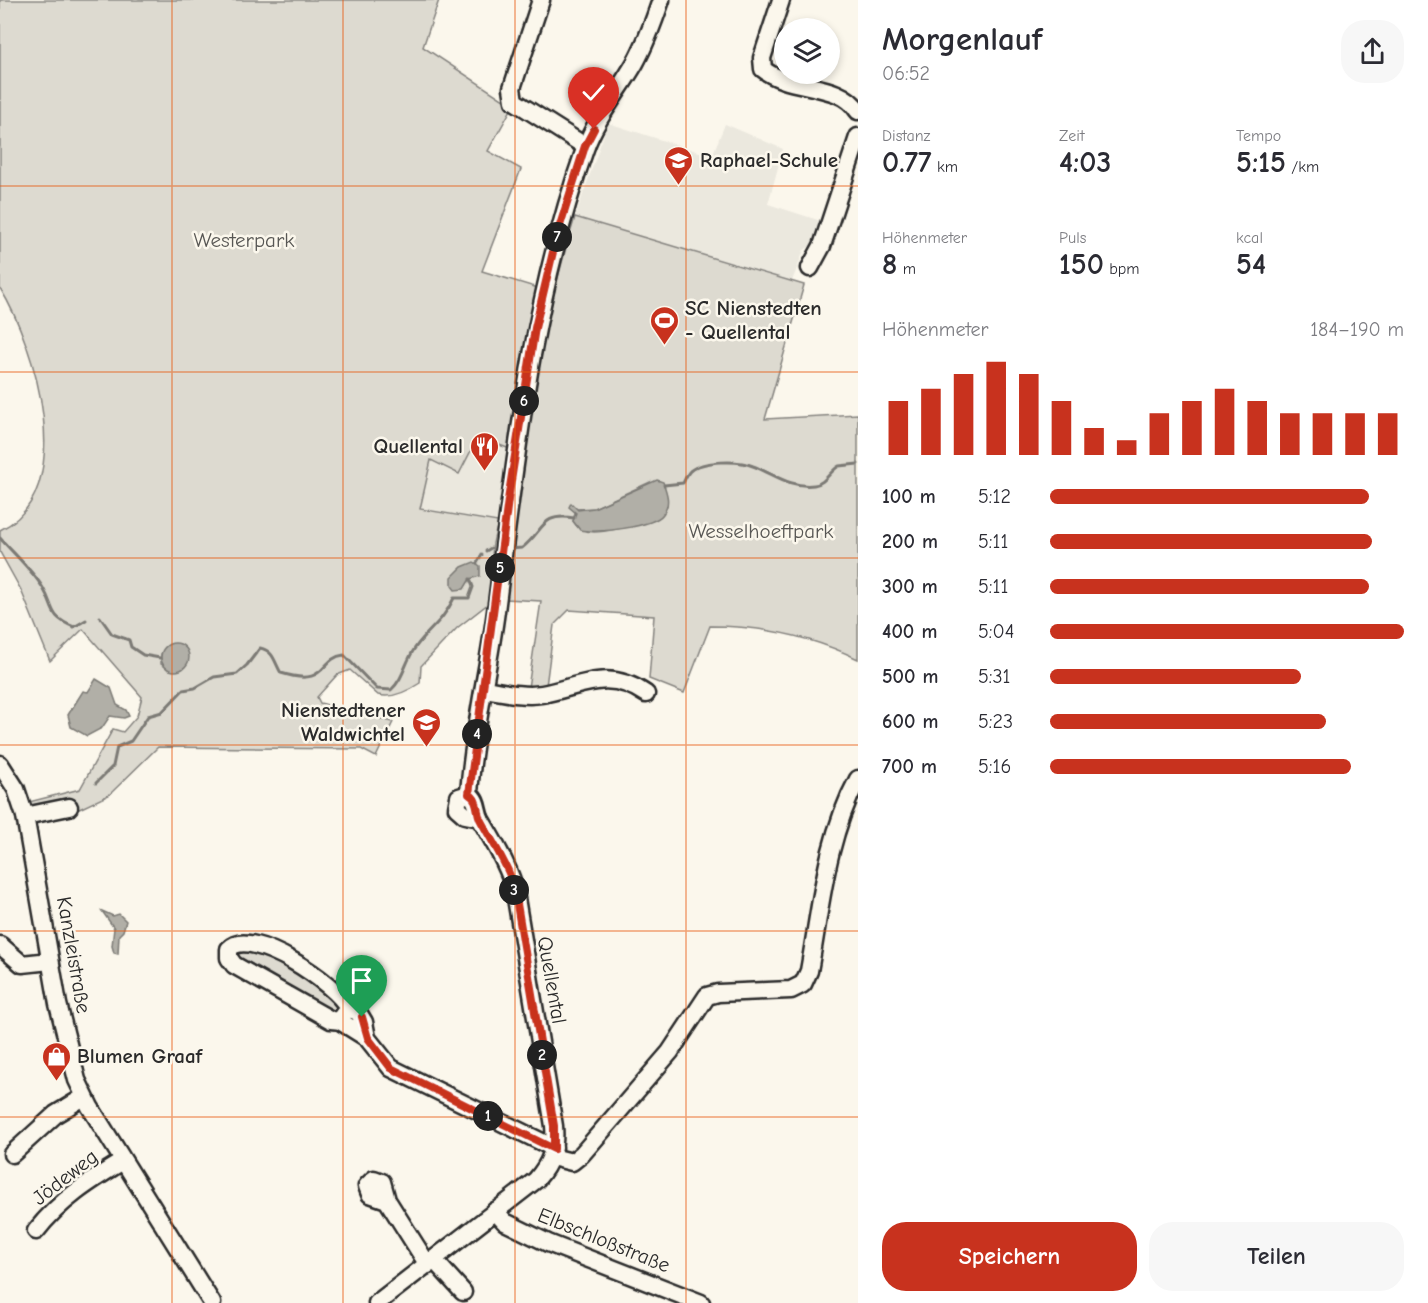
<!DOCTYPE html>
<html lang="de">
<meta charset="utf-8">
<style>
:root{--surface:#fff;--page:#f7f7f7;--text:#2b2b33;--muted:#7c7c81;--accent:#c8321e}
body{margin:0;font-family:"Comic Neue",sans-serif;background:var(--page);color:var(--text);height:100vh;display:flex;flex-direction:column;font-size:22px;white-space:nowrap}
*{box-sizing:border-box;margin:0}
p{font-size:20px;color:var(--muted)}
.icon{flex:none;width:33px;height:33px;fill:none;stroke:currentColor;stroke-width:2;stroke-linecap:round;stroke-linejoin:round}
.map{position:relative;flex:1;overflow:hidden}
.sheet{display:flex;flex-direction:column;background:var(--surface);width:570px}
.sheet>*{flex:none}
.controls{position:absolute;left:774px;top:18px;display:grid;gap:12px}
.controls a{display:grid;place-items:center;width:66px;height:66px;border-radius:50%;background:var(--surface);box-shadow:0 3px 9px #0003;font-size:30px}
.pin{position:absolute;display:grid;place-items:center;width:51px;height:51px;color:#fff;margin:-62px -26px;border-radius:50% 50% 50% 0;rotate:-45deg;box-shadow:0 0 6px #0007}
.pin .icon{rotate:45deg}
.km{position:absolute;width:30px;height:30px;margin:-15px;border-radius:50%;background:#222;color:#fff;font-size:16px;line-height:30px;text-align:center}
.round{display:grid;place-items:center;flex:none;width:63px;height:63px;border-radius:24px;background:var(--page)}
.summary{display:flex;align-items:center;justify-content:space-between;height:102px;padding:0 24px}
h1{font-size:33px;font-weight:700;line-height:45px}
.stats{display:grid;grid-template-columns:repeat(3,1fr);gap:9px;height:102px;padding:6px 24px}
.stats div{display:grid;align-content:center}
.stats b{font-size:30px;font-weight:700}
.stats small{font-size:16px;font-weight:400}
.stats p{font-size:16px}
.chart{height:168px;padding:12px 24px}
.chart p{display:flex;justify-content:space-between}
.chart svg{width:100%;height:108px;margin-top:6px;stroke:var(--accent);stroke-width:6}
.primary-button{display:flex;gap:12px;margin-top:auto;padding:12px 24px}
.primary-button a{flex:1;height:69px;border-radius:24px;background:var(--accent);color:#fff;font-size:24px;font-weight:700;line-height:69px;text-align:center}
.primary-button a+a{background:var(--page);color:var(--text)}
ul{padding:0 24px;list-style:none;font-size:20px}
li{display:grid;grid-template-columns:96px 72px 1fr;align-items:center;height:45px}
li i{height:15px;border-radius:8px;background:var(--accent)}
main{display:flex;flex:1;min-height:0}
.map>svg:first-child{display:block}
</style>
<main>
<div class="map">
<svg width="858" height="1303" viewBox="0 0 858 1303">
<rect width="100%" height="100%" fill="#fbf7ec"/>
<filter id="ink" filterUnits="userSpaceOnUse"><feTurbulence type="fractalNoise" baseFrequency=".0167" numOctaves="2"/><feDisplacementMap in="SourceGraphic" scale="12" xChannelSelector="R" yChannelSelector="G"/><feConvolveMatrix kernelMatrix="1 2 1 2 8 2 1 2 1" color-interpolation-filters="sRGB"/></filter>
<g filter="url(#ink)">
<g fill="#ebe8de">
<path d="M 608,123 L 712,156 L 725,124 L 783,149 L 768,204 L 821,221 L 815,243 L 804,250 L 792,281 L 575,217 Z"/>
<path d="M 478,437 L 510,449 L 498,522 L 420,509 L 431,460 Z"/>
</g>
<g fill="#dddad0" stroke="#84827e" stroke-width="1.5" fill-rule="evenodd">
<path d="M 0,0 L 439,0 L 423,47 L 513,106 L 488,151 L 521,169 L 482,271 L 538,288 L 510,449 L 478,437 L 459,474 L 431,460 L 420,509 L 498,522 L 493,543 L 489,603 L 457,628 L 421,666 L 420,683 C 408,691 392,699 378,695 L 350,670 L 337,675 L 317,697 L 320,703 L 393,722 L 376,757 L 361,749 L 158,747 L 109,795 L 73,812 L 34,818 L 29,802 L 80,789 L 113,729 L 123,732 L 137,716 L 142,697 L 83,629 L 50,661 L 21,590 L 0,552 L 0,530 C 80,492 35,345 0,288 ZM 167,646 L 182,668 L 171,670 L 161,664 L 161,654 Z"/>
<path d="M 575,217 L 804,285 L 765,419 L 858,414 L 858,659 C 811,636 761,626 710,626 L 684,693 L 649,679 L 654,616 L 569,610 L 554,625 L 546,686 L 528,688 L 541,601 L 506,599 C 517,470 537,341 575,217 ZM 650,482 L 629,527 C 611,529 584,540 573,521 L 576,509 L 594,508 Z"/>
<path d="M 235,949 L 265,952 L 340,999 L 331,1016 L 239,964 Z"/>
</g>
<g fill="#b1afa7" stroke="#7b7a75" stroke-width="1.5">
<path d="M 657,480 L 663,482 C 667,493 671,504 663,514 C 654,527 595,534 580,530 L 573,521 L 576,513 L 569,507 L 571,503 L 578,510 L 594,508 Z"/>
<path d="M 474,562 L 480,566 L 480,576 L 470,579 L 464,589 L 455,590 L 452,586 L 452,577 L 462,567 Z"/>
<circle cx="175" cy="657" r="14"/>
<path d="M 96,679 L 111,688 L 117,705 L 126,710 L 129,716 L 124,718 L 110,716 L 102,728 L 87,736 L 71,727 L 68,715 L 83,691 L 88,692 Z"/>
<path d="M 102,911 L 113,916 L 119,914 L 126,921 L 123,931 L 119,935 L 118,954 L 114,953 L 112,946 L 114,928 Z"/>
</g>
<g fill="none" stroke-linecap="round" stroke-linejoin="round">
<g stroke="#7b7a75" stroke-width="3">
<path d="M 664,485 L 683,483 C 685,479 687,474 690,471 C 703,460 739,460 753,466 C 774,474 790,488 814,485 C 825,484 830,471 839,466 L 858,464"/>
<path d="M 0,538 C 14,554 33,571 43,588 C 55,608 48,617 74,627 L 86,620"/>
<path d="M 510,549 L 522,548 C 544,531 541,512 574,518"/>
<path d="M 486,551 L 491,548"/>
<path d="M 477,563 L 482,555"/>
<path d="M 100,617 L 112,634 L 129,640 L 131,647 L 143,655 L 160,658"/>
<path d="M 96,783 L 113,766 L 117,747 L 131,741 L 148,716 L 162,712 L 183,690 L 195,688 L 214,677 L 237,674 L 247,665 L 260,648 C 274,651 274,661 281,673 C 329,688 318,658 344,655 L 377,689 L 391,690 C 404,678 405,662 415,648 C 429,628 442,623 454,598 L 469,598 L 473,587 L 470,579"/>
</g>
<defs>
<g id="minor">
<path d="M 541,0 L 512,88 L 514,101 L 585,146"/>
<path d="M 781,0 L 762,58 L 763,69 C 789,91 840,81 858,111"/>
<path d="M 810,268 L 822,246 L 858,137"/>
<path d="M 485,689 C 503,692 524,697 542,694 C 581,687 607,667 646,694"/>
<path d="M 0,764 L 16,789 L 25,816 L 58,1004 L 77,1080 L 90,1107 L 212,1303"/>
<path d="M 469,794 L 459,797 L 457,808 L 465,815 L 480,818"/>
<path d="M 25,816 L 69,807"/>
<path d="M 0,945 L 22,964 L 50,961"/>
<path d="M 342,1021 L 331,1020 L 234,965 L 229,958 L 229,949 C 250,925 338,985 348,1008"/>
<path d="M 367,1038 L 343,1023 L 342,1016 L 348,1008 L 358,1012 L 364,1022 L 367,1038 L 391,1068 L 554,1148"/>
<path d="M 12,1154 L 56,1114 L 84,1097"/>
<path d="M 552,1157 L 572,1162 L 582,1154 L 670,1052 L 707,996 L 718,993 L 791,990 L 803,984 L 809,971 C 821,906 826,838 858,779"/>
<path d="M 387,1200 L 370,1194 L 367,1186 L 374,1179 L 382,1182 L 387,1200 L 428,1265"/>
<path d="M 495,1211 L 505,1222 L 548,1243 L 701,1303"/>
<path d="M 36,1231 C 60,1200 90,1181 123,1161"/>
<path d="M 434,1260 L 463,1292"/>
<path d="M 377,1303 L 536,1180 C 551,1163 556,1148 554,1126 L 514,886 C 506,862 494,842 481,820 C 476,811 479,801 469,794 C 473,733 488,672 496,611 C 516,455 532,298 585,149 C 596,118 619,91 635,63 C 646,43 654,21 661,0"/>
</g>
</defs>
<use href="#minor" stroke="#2b2b2b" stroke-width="21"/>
<use href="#minor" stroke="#fbf7ec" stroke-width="16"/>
</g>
</g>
<g fill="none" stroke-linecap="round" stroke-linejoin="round" filter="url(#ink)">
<defs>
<path id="route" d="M 362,1017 L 368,1038 L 391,1068 L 554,1149 L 554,1126 L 514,886 C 506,861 492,842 480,819 C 476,810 479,800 469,794 L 508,500 L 535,328 L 557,235 L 585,146 L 594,129"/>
</defs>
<use href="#route" stroke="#fff" stroke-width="12"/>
<use href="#route" stroke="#c8321e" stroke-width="8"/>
</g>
<path fill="none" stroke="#e8590c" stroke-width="1.5" stroke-opacity="0.55" d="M 172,0 L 172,1303M 343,0 L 343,1303M 515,0 L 515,1303M 686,0 L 686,1303M 0,186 L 858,186M 0,372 L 858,372M 0,558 L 858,558M 0,745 L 858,745M 0,931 L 858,931M 0,1117 L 858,1117"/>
<defs>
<symbol id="school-pin" viewBox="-11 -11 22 30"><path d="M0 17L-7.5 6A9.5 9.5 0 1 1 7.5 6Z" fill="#c8321e" stroke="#fbf7ec"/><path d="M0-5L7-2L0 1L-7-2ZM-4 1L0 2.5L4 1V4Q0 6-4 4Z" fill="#fff"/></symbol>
<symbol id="stadium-pin" viewBox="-11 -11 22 30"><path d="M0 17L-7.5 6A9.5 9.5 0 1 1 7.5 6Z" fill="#c8321e" stroke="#fbf7ec"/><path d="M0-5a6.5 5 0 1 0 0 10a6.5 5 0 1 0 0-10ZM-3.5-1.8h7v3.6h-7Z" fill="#fff"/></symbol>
<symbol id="restaurant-pin" viewBox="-11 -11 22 30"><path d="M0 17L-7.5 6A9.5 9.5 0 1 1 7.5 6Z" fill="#c8321e" stroke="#fbf7ec"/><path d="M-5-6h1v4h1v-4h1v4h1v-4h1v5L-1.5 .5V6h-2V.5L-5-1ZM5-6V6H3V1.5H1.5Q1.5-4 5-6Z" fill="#fff"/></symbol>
<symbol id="shop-pin" viewBox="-11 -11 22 30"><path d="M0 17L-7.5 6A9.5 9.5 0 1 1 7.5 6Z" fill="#c8321e" stroke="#fbf7ec"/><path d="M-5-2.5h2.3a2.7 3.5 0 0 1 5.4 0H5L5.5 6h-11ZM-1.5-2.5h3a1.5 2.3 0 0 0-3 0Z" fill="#fff"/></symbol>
</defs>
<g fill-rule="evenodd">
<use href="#school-pin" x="662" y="144" width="33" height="45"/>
<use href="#stadium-pin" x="648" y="304" width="33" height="45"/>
<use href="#restaurant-pin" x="468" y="430" width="33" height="45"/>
<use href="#school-pin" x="410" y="706" width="33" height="45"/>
<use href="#shop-pin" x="40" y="1040" width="33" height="45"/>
</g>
<g text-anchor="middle" stroke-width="5" stroke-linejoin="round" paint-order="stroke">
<g font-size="21" font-weight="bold" fill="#2b2b2b" stroke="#fbf7ec" text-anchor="start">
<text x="700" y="167">Raphael-Schule</text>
<text x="685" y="315">SC Nienstedten<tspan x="685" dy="24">- Quellental</tspan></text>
<text x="463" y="453" text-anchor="end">Quellental</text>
<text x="405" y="717" text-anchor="end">Nienstedtener<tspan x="405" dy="24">Waldwichtel</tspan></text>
<text x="77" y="1063">Blumen Graaf</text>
</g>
<g font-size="21" fill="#585754" stroke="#fbf7ec">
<text x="244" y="247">Westerpark</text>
<text x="761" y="538">Wesselhoeftpark</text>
</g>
<g font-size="21" fill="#2b2b2b" stroke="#fbf7ec">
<text transform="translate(74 955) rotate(80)" y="7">Kanzleistraße</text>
<text transform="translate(552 980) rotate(80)" y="7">Quellental</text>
<text transform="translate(65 1177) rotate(-38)" y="7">Jödeweg</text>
<text transform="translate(604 1240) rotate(22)" y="7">Elbschloßstraße</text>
</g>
</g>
</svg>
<div class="controls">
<a><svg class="icon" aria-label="layers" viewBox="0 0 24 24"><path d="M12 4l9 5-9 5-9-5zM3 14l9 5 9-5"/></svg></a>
</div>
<div class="pin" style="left:362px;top:1017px;background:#1e9e55"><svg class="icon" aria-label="arrive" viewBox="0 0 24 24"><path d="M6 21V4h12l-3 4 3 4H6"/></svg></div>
<div class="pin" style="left:594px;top:129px;background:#d93025"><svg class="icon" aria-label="check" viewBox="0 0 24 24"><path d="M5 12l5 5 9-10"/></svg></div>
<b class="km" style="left:488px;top:1116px">1</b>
<b class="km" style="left:542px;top:1055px">2</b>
<b class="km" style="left:514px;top:890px">3</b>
<b class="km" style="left:477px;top:734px">4</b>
<b class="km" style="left:500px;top:568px">5</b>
<b class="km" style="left:524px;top:401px">6</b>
<b class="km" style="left:557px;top:237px">7</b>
</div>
<section class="sheet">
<div class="summary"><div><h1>Morgenlauf</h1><p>06:52</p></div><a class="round"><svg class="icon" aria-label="share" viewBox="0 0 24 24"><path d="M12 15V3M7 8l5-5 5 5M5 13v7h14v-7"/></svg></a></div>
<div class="stats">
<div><p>Distanz</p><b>0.77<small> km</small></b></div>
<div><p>Zeit</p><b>4:03</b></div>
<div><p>Tempo</p><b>5:15<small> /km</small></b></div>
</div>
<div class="stats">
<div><p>Höhenmeter</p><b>8<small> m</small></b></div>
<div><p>Puls</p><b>150<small> bpm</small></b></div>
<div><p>kcal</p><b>54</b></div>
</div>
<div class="chart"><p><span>Höhenmeter</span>184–190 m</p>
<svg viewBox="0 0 160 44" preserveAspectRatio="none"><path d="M5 44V22M15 44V17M25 44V11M35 44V6M45 44V11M55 44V22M65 44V33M75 44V38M85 44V27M95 44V22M105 44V17M115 44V22M125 44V27M135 44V27M145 44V27M155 44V27"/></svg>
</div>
<ul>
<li><b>100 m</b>5:12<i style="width:90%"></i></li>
<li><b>200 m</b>5:11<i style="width:91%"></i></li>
<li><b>300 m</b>5:11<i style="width:90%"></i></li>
<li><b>400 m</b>5:04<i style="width:100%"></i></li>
<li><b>500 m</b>5:31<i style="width:71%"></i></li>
<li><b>600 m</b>5:23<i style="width:78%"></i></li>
<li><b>700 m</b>5:16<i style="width:85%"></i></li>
</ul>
<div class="primary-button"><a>Speichern</a><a>Teilen</a></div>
</section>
</main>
